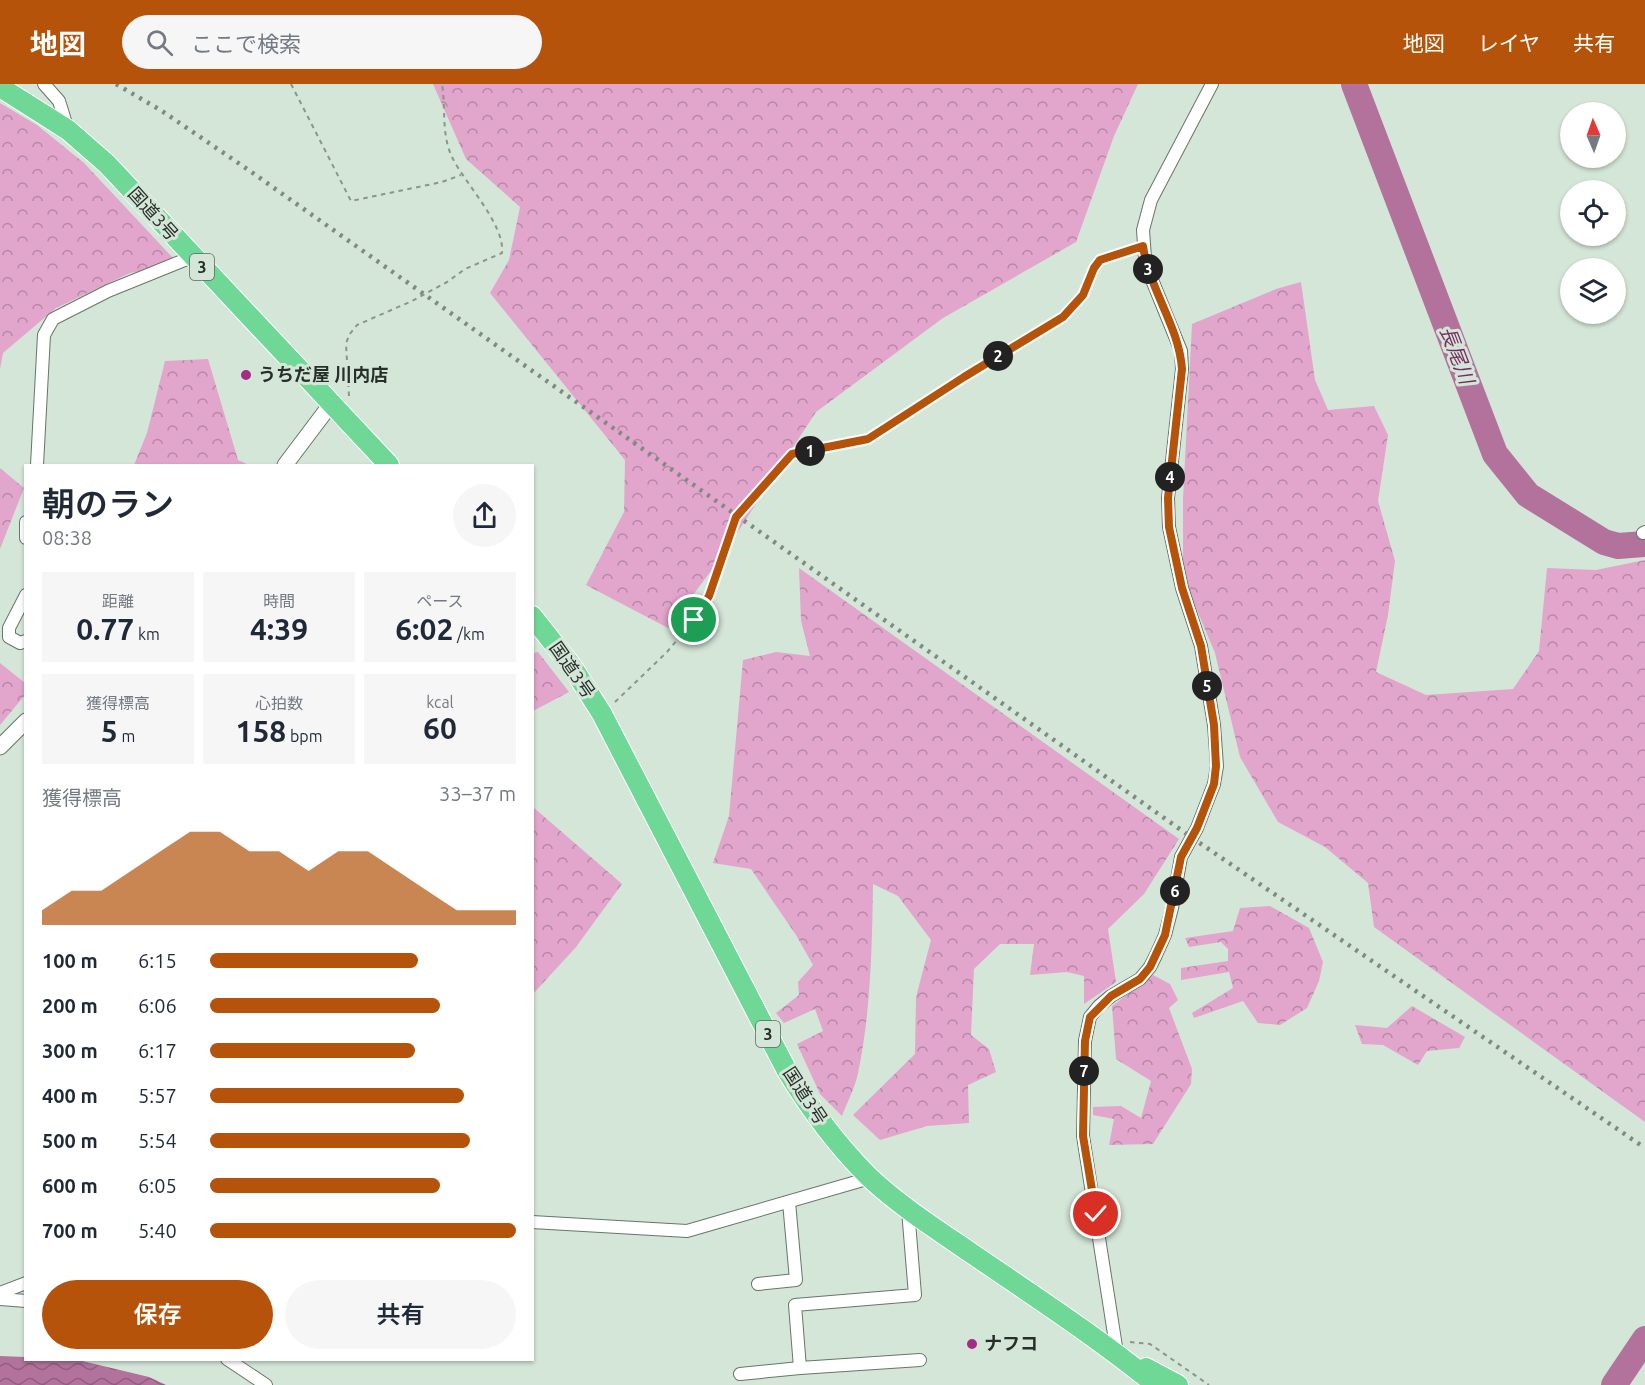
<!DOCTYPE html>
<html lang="ja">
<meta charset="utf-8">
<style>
:root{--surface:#fff;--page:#f6f6f7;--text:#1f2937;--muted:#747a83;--accent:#b45309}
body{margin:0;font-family:Ubuntu,"Noto Sans JP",sans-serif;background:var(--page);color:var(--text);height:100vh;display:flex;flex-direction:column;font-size:22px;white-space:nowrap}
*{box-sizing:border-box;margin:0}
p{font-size:20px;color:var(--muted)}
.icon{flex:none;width:33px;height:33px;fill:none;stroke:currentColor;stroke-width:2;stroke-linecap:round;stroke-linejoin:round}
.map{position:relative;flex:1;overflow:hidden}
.drawer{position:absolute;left:24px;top:380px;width:510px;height:897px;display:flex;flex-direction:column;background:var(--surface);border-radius:0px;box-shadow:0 2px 4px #0004}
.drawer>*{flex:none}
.needle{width:39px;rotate:358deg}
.fabs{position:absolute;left:1560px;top:18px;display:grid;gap:12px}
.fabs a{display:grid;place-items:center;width:66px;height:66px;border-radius:50%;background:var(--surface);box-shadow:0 2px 4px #0004;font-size:30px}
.pin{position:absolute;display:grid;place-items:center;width:51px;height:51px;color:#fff;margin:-26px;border:3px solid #fff;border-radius:50%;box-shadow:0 2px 6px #0007}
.km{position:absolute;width:30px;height:30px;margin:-15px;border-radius:50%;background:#222;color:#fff;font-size:16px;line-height:30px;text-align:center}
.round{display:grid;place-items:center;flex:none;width:63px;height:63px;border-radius:32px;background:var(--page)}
.headline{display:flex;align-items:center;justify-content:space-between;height:102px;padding:0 18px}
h1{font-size:33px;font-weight:600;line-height:45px}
.metrics{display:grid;grid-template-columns:repeat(3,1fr);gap:9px;height:102px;padding:6px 18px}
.metrics div{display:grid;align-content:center;border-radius:0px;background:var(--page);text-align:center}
.metrics b{font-size:30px;font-weight:600}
.metrics small{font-size:16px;font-weight:400}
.metrics p{font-size:16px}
.chart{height:168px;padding:12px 18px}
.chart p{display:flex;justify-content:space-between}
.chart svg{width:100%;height:108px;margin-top:6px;fill:var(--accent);opacity:.7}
.action{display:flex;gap:12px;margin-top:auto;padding:12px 18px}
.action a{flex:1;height:69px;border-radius:36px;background:var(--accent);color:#fff;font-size:24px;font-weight:600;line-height:69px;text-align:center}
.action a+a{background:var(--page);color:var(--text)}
ul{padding:0 18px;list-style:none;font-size:20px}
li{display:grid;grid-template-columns:96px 72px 1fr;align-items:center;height:45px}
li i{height:15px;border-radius:8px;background:var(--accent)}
header{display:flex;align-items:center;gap:36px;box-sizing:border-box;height:84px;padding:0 30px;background:var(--accent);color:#fff}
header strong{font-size:28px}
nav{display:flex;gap:33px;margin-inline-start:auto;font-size:21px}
.search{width:420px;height:54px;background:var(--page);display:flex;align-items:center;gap:15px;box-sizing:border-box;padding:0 21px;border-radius:33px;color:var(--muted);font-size:22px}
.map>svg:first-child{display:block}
</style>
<header>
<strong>地図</strong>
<div class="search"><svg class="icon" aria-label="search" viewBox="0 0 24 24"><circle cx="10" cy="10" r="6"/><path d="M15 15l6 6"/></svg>ここで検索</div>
<nav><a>地図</a><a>レイヤ</a><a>共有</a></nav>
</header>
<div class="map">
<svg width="1645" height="1301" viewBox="0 0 1645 1301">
<defs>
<pattern id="forest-crowns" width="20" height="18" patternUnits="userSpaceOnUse" patternTransform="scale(1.5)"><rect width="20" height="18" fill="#e2a5cc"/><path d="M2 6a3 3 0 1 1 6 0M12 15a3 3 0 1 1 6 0" fill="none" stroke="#b787a6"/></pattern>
<pattern id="water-waves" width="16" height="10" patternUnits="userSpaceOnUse" patternTransform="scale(1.5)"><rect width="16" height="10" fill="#b2729c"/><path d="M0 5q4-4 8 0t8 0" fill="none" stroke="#915e7f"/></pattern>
</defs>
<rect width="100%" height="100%" fill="#d4e6d8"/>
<g fill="url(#forest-crowns)">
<path d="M 433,0 L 1138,0 L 1114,52 L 1076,158 L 943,234 L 816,328 L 720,475 L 668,544 L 586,501 L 624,428 L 625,376 L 490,209 L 509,176 L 520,123 L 466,75 Z"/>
<path d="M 0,19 L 37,41 L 84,79 L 173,174 L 142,187 L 130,189 L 56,224 L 3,269 L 0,285 Z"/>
<path d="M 1301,198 L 1315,296 L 1328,326 L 1374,322 L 1388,351 L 1378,417 L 1395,477 L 1388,531 L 1376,588 L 1426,611 L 1513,605 L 1539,567 L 1547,484 L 1596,486 L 1645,476 L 1645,1038 L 1374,843 L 1368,799 L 1325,763 L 1278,738 L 1240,673 L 1215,569 L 1183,493 L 1183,415 L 1192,240 L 1276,205 Z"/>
<path d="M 208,275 L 238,376 L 249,381 L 134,381 L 147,349 L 165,277 Z"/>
<path d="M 0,384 L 24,404 L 0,465 Z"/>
<path d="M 799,484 L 1179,755 L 1144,810 L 1108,845 L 1116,898 L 1084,920 L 1084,892 L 1067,888 L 1030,891 L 1034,860 L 1000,860 L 974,885 L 971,951 L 989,965 L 996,988 L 968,1001 L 969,1039 L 927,1042 L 880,1056 L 853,1031 L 915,970 L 916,913 L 931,856 L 898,812 L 873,800 C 872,863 871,927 858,989 C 855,1004 847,1018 842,1032 L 820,1010 L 797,960 L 823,947 L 815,925 L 784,939 L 776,929 L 799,911 L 798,898 L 813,881 L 796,851 L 751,785 L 713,779 L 729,732 L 743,576 L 776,568 L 810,572 L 801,537 Z"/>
<path d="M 538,568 L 569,608 L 533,627 L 533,569 Z"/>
<path d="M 0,579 L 25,599 L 25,611 L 0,641 Z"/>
<path d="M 533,723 L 622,800 L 576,863 L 533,910 Z"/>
<path d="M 1270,822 L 1309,844 L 1323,878 L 1319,897 L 1307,924 L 1280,941 L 1258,939 L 1243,917 L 1194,934 L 1192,929 L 1233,904 L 1229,888 L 1181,896 L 1181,884 L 1228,877 L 1228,865 L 1221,858 L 1189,863 L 1185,854 L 1233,847 L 1240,824 Z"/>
<path d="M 1153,891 L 1170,900 L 1178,916 L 1169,924 L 1192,985 L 1191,1000 L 1153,1060 L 1109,1061 L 1114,1035 L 1093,1031 L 1093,1023 L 1121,1022 L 1141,1034 L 1151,997 L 1116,975 L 1112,922 Z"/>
<path d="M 1412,922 L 1465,953 L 1459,964 L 1427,967 L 1418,981 L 1383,961 L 1362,960 L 1355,941 L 1387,944 Z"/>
</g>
<path fill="url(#water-waves)" d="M 0,1272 L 25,1273 L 26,1275 L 74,1275 L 149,1293 L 166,1301 L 0,1301 Z"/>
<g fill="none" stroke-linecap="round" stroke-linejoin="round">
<g stroke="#b2729c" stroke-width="26">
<path d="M 1354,0 L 1495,370 L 1528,411 L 1604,458 L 1618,462 L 1645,460"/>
<path d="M 1614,1301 L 1645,1255"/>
</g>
<defs>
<g id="minor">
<path d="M 44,0 L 59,17 L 68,46"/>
<path d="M 37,381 L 44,251 L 53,235 L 108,207 L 192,173"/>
<path d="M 26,438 L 26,454"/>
<path d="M 1643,449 L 1645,448"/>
<path d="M 26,511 L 9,544 L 9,553 L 20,559 L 26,557"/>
<path d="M 908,1126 L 915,1211 L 795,1221 L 800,1284 L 920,1276"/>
<path d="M 532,1138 L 687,1147 L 870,1094"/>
<path d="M 758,1200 L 796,1196 L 789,1118"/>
<path d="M 0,1209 L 26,1199"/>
<path d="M 0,1215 L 26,1217"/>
<path d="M 1117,1269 L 1083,1052 L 1085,957 L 1090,933 L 1099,922 L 1111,912 L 1140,895 L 1150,883 L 1156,871 L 1165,851 L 1172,824 L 1181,773 L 1197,744 L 1214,700 L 1217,682 L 1214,641 L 1201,562 L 1182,504 L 1169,443 L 1168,414 L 1182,285 L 1181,267 L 1148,186 L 1145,174 L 1143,146 L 1151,116 L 1212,0"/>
<path d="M 227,1275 L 266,1301"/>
<path d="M 740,1290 L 800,1284"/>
</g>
<g id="tertiary">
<path d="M 285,381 L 331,320"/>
<path d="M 0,663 L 26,637"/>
</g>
<g id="trunk">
<path d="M 0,3 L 68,46 L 107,80 L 389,381"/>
<path d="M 532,532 L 573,584 L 602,630 L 786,985 C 810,1025 836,1060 869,1093 C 900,1122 936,1145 971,1169 C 1034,1212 1097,1253 1156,1301"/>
<path d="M 1146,1284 L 1178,1301"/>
</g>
</defs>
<use href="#minor" stroke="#66766a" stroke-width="14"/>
<use href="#tertiary" stroke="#66766a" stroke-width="17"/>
<use href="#trunk" stroke="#fff" stroke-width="22"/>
<g stroke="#89968c" stroke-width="2" stroke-dasharray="4.5 4.5" stroke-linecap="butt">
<path d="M 291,0 L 351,117 L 442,98 L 461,91"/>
<path d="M 349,312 L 346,260 L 349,251 L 357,241 L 412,217 L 447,198 L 465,185 L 502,169 C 505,140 465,100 452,73 C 441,50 446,24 442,0"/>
<path d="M 615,618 L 667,568 L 694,536 L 709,512 L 736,433 L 792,370 L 868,355 L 964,293 L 1063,233 L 1083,211 L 1094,184 L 1100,176 L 1132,166"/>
<path d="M 1130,1258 L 1150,1260 L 1209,1301"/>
</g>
<use href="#minor" stroke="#fff" stroke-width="12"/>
<use href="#tertiary" stroke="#fff" stroke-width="15"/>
<use href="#trunk" stroke="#70d896" stroke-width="20"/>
<path stroke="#7f8b82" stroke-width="4.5" stroke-dasharray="3 6" stroke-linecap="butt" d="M 116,0 L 162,27 L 250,87 L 1191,753 L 1645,1064"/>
</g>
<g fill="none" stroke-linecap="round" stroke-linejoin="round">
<defs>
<path id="route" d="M 694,536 L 709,512 L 736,433 L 792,370 L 868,355 L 964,293 L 1063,233 L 1083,211 L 1094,184 L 1100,176 L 1143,162 C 1149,205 1179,242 1182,285 L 1168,414 L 1169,443 L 1182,504 L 1201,562 L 1214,641 L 1216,682 L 1214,700 L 1197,744 L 1181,773 L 1165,851 L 1150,883 L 1140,895 L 1111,912 L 1090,933 L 1085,957 L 1083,1052 L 1096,1130"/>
</defs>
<use href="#route" stroke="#fff" stroke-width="12"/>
<use href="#route" stroke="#b45309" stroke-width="8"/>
</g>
<g fill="#a32c84" stroke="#d4e6d8" stroke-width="2">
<circle cx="246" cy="291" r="6"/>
<circle cx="972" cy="1260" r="6"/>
</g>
<g text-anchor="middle" stroke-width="6" stroke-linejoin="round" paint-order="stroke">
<g fill="#d4e6d8" stroke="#5c665e" stroke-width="1.5">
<rect x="190" y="170" width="24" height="26" rx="4.5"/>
<rect x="756" y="937" width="24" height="26" rx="4.5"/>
</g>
<g font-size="16" font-weight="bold" fill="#282f2a">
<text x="202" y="189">3</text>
<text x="768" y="956">3</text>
</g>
<g font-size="18" fill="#282f2a" stroke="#d4e6d8">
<text transform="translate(153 130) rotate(48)" y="6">国道3号</text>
<text transform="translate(572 586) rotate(55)" y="6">国道3号</text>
<text transform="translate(805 1012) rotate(57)" y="6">国道3号</text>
</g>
<g font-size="18" font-weight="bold" fill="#282f2a" stroke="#d4e6d8" text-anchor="start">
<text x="258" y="297">うちだ屋 川内店</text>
<text x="984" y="1266">ナフコ</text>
</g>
<g font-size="20" font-style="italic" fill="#792b62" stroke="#d4e6d8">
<text transform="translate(1457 271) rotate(69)" y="7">長尾川</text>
</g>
</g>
</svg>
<div class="fabs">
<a><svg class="needle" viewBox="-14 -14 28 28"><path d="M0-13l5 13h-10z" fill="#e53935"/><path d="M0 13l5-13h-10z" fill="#747a83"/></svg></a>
<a><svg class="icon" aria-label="locate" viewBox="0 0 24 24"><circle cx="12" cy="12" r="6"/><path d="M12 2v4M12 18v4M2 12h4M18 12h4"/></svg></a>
<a><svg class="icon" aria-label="layers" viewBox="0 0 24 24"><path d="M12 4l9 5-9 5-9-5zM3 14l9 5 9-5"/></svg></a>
</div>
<div class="pin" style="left:694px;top:536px;background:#1e9e55"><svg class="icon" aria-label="arrive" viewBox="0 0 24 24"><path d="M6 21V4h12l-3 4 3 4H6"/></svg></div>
<div class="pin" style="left:1096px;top:1130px;background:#d93025"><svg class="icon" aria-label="check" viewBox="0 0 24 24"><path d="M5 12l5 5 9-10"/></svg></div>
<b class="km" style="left:810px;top:367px">1</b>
<b class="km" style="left:998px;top:272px">2</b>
<b class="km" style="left:1148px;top:185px">3</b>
<b class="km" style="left:1170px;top:393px">4</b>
<b class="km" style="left:1207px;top:602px">5</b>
<b class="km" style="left:1175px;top:807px">6</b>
<b class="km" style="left:1084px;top:987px">7</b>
<section class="drawer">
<div class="headline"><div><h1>朝のラン</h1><p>08:38</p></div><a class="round"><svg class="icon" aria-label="share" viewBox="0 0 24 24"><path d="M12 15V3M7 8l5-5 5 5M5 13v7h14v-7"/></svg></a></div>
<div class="metrics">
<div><p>距離</p><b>0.77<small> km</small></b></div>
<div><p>時間</p><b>4:39</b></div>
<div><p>ペース</p><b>6:02<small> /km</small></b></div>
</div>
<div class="metrics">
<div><p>獲得標高</p><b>5<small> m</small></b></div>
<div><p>心拍数</p><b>158<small> bpm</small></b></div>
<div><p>kcal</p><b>60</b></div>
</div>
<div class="chart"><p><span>獲得標高</span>33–37 m</p>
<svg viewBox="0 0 160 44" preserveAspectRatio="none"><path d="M0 44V38L10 30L20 30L30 22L40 14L50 6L60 6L70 14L80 14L90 22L100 14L110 14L120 22L130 30L140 38L150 38L160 38V44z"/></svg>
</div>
<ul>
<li><b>100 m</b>6:15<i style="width:68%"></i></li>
<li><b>200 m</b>6:06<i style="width:75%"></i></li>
<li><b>300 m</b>6:17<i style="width:67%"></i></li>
<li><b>400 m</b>5:57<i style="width:83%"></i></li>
<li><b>500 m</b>5:54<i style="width:85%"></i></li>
<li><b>600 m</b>6:05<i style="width:75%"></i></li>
<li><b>700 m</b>5:40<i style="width:100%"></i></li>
</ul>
<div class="action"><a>保存</a><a>共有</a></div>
</section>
</div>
